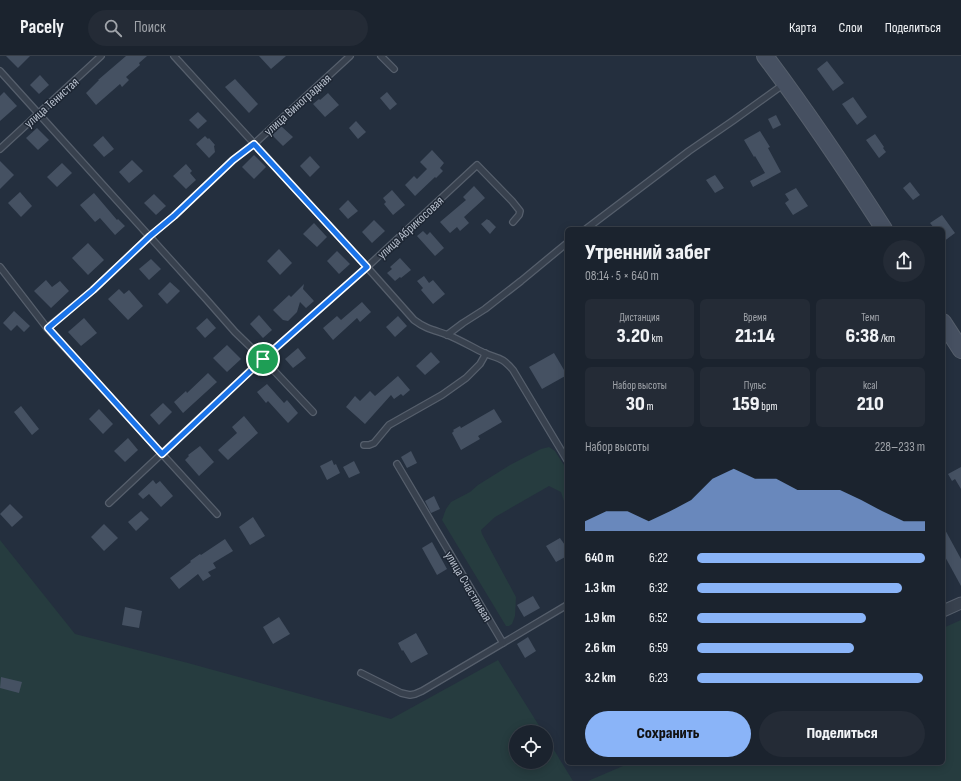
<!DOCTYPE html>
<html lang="ru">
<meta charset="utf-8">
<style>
:root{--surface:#1b232e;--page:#242b36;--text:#f1f3f6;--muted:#a0a4aa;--line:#39404a;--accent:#8ab4f8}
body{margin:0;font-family:"Sofia Sans Condensed",sans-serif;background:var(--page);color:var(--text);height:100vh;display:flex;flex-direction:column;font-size:15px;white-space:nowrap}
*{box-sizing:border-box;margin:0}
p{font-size:13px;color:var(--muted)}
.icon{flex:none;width:22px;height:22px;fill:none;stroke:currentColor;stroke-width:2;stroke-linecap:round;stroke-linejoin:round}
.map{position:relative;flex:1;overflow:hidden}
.sheet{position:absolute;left:565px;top:171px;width:380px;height:538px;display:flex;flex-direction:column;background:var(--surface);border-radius:6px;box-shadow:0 2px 10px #0003,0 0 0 1px var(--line)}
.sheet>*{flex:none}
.fabs{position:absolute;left:509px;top:669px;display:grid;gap:8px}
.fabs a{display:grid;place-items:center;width:44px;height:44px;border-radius:50%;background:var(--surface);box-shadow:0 2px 10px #0003,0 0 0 1px var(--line);font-size:20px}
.pin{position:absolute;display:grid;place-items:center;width:34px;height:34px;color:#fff;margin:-17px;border:2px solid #fff;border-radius:50%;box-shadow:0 1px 4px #0007}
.round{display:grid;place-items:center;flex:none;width:42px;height:42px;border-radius:21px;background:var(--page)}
.summary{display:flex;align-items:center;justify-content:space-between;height:68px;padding:0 20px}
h1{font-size:22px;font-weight:800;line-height:30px}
.stats{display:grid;grid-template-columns:repeat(3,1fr);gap:6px;height:68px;padding:4px 20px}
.stats div{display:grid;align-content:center;border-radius:6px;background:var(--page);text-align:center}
.stats b{font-size:20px;font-weight:800}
.stats small{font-size:11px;font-weight:400}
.stats p{font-size:11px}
.chart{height:112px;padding:8px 20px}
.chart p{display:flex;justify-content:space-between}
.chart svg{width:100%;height:72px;margin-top:4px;fill:var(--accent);opacity:.7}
.button{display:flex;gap:8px;margin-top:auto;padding:8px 20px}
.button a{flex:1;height:46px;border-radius:24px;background:var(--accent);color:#111;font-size:16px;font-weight:800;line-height:46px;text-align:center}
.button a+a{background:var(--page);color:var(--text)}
ul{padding:0 20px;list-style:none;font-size:13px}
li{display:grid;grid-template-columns:64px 48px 1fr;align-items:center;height:30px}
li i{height:10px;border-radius:5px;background:var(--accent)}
header{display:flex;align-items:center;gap:24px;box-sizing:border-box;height:56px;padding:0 20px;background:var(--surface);border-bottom:1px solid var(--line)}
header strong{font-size:19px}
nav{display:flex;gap:22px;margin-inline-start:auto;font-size:14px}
.search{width:280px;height:36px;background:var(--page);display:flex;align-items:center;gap:10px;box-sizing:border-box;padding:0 14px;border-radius:22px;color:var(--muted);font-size:15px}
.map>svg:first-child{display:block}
</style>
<header>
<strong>Pacely</strong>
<div class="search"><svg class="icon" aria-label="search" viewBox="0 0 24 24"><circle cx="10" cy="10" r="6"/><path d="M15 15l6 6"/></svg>Поиск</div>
<nav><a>Карта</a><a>Слои</a><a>Поделиться</a></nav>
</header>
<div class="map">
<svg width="961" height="725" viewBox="0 0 961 725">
<rect width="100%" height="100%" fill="#242f3e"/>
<g fill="#263c3f">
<path d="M 549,391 L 555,395 L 567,414 L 567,454 L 561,436 L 549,430 L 495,461 L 481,474 L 482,478 L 516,541 L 515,560 L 512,568 L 509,570 L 506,570 L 442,464 L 446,453 L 451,446 L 470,436 L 478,429 L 510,409 L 541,393 Z"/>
<path d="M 0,484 L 75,578 L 188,607 L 391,663 L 498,604 L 543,676 L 516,676 L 516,706 L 546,706 L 546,681 L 573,725 L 0,725 Z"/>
<path d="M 961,564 L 961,725 L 588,725 L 630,707 L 943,707 L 943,572 Z"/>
</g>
<g fill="#455162">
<path d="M 6,0 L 30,0 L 18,12 Z"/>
<path d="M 126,0 L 147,0 L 139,7 L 140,9 L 126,21 L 129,24 L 122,31 L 120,28 L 96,49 L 86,37 L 99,24 L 98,24 Z"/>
<path d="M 259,0 L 286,0 L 271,13 Z"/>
<path d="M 827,5 L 844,27 L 833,35 L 817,13 Z"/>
<path d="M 40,19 L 49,29 L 39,38 L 30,29 Z"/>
<path d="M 235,23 L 258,48 L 249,57 L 225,31 Z"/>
<path d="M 4,36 L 17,50 L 0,65 L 0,40 Z"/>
<path d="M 387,36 L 397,48 L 390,54 L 380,42 Z"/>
<path d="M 328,37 L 339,49 L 325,61 L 313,48 L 319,43 L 320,44 Z"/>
<path d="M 853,41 L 867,61 L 857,69 L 842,48 Z"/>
<path d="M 198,56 L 207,65 L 198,73 L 189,64 Z"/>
<path d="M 776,59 L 781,69 L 773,73 L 768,63 Z"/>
<path d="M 356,65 L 366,76 L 358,83 L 349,72 Z"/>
<path d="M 281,70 L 293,81 L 283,90 L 272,79 Z"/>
<path d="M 37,72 L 49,84 L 38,94 L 26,82 Z"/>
<path d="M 760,75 L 770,91 L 768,92 L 781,116 L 753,131 L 750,125 L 765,117 L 755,100 L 754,101 L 744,84 Z"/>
<path d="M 875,78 L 884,91 L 883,92 L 886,96 L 879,102 L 866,84 Z"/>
<path d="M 103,80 L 114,93 L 104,101 L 93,89 Z"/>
<path d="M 205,80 L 208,83 L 209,82 L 215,89 L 214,90 L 215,96 L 209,102 L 196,88 Z"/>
<path d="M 432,94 L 444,107 L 440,112 L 443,115 L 436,122 L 435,121 L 415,140 L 405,129 L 414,120 L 417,123 L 427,113 L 420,106 Z"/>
<path d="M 254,99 L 266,111 L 254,123 L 242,111 Z"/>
<path d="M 310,100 L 320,111 L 310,121 L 300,110 Z"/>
<path d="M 132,104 L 143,115 L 129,127 L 119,116 Z"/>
<path d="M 0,105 L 14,119 L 0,133 Z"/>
<path d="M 62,107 L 72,117 L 57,131 L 47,121 Z"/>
<path d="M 186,108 L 192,115 L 190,117 L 196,124 L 186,133 L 173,120 Z"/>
<path d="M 715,119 L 724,132 L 715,137 L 706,124 Z"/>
<path d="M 910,126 L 920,139 L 913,144 L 903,132 Z"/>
<path d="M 474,130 L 485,142 L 464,161 L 469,167 L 460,175 L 457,171 L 450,177 L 440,166 L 466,144 L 463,141 Z"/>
<path d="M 796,132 L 808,150 L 793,159 L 785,147 L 789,144 L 785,138 Z"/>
<path d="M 392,134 L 405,149 L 393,159 L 384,148 L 386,146 L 383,142 Z"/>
<path d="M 20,136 L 32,150 L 21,161 L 8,147 Z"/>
<path d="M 94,137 L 117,164 L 118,163 L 125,170 L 115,179 L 100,162 L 95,166 L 80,149 Z"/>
<path d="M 154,138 L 166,150 L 156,159 L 144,147 Z"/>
<path d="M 348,144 L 358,155 L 348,163 L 339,153 Z"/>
<path d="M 942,159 L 955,177 L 943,186 L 943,173 L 935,173 L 930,167 Z"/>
<path d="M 487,163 L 488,164 L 489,164 L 496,171 L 490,178 L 481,168 Z"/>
<path d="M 374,164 L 385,175 L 372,187 L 362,176 Z"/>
<path d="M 314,167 L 327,181 L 317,191 L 303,178 Z"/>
<path d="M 423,175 L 427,179 L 430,176 L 444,192 L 435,200 L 417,180 Z"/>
<path d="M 88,187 L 104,204 L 88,219 L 72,202 Z"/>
<path d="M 279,193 L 292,207 L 280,219 L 267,205 Z"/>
<path d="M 337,195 L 350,208 L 339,218 L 327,205 Z"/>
<path d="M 400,202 L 411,214 L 401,222 L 400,221 L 395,225 L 387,217 L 392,213 L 390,211 Z"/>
<path d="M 151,203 L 161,213 L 149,224 L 139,213 Z"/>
<path d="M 424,220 L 429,227 L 433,224 L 445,238 L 433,248 L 421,234 L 423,232 L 417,225 Z"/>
<path d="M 46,224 L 52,231 L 60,225 L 69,235 L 51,252 L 34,235 Z"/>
<path d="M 170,226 L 180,235 L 167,248 L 158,238 Z"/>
<path d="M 304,228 L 303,233 L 314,245 L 306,252 L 300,246 L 297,256 L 288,265 L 283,264 L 273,254 L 289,239 L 291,241 Z"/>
<path d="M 119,233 L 124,238 L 129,234 L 143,250 L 128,264 L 108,243 Z"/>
<path d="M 362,246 L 371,256 L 360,266 L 357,262 L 333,284 L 323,272 L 337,260 L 341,264 Z"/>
<path d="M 14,255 L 30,270 L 24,276 L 17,269 L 11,275 L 3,267 Z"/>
<path d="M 259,259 L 272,274 L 263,282 L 250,268 Z"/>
<path d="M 398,260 L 407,270 L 395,281 L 386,271 Z"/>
<path d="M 84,262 L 97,277 L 81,290 L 68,276 Z"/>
<path d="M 207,262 L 216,272 L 205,282 L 196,272 Z"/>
<path d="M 227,289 L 241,303 L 227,316 L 213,302 Z"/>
<path d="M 298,292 L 306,302 L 293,312 L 285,303 Z"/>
<path d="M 431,296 L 440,306 L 425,319 L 416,310 Z"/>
<path d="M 554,297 L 567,319 L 542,333 L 529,311 Z"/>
<path d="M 208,317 L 217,326 L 183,357 L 174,346 L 186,335 L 187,337 Z"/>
<path d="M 398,320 L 410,334 L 403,340 L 401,338 L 394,343 L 391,339 L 365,368 L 346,351 L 355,340 L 360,345 L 370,335 L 375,340 Z"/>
<path d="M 267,328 L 284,347 L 287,344 L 298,357 L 288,367 L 268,345 L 266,347 L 257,336 Z"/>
<path d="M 163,347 L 172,356 L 159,369 L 150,359 Z"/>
<path d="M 21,350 L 39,373 L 32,379 L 14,356 Z"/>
<path d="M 99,353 L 113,368 L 103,378 L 89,363 Z"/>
<path d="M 494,353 L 502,366 L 478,380 L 480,383 L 461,394 L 452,377 L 454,375 L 453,374 L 460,370 L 461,372 Z"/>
<path d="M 244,360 L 258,377 L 228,404 L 218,394 L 237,377 L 232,371 Z"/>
<path d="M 128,382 L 138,394 L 125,406 L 114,395 Z"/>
<path d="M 200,390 L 214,406 L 199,420 L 185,404 L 189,400 L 188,399 Z"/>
<path d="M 411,395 L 417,407 L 407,412 L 401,401 Z"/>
<path d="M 332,404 L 334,409 L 336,408 L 340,417 L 327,424 L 320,410 Z"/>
<path d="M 354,405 L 360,417 L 349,422 L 343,411 Z"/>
<path d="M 961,411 L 961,433 L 955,423 L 952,425 L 948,418 Z"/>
<path d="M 153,424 L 156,428 L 160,425 L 173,440 L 161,451 L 149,438 L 143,443 L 138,438 Z"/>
<path d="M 434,440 L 440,453 L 431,457 L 425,445 Z"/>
<path d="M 10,448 L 23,461 L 12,471 L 0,458 Z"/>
<path d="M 141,455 L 149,463 L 136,475 L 128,466 Z"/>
<path d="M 253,461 L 265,480 L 250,489 L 239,471 Z"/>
<path d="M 104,468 L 118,482 L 104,495 L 91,481 Z"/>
<path d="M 943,470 L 961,503 L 961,530 L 943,497 Z"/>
<path d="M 560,482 L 567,492 L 567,500 L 556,506 L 546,490 Z"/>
<path d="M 225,483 L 233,495 L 213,507 L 216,512 L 208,516 L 211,520 L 203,525 L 198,518 L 179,533 L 170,522 L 191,506 L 190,505 L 200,498 L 201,499 Z"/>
<path d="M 432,486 L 447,513 L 437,519 L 422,492 Z"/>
<path d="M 533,540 L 540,552 L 524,561 L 517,549 Z"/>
<path d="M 125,551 L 142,555 L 139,572 L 122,569 Z"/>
<path d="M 279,561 L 290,578 L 273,588 L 263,571 Z"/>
<path d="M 416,577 L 428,598 L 411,607 L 403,594 L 402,595 L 398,587 Z"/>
<path d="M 528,581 L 536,595 L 525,602 L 517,588 Z"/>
<path d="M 1,621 L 22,626 L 19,637 L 0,632 Z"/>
</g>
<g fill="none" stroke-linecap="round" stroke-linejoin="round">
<defs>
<g id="lane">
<path d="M 174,0 L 367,211 L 414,264 C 426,273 434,274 448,279 C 460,284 472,291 484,297 C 499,303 502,301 513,314 L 567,404"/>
<path d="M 381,0 L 394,13"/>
<path d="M 0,15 L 206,243 L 235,276 L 263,303 L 313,356"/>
<path d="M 0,93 L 101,0"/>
<path d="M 586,173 L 689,95 L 734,64 L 784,28"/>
<path d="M 0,211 L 47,272 L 217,458"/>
<path d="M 47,272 L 93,234 L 150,180 L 174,160 L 233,104 L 254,88 L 350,0"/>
<path d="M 447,279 L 463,267 L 485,253 L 521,225 L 567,187"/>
<path d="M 364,389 L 369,389 L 374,387 L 389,369 L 442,339 L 466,322 L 480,308 L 484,301 L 485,297"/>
<path d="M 397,408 L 503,587 L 567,549"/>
<path d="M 109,447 L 263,303 L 367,211 L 477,109 L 512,145 L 520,155 L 519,159 L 513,166"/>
<path d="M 361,617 L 401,637 L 410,639 L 415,638 L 422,635 L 503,587"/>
</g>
<path id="street" d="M 943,555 L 961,547"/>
<g id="secondary">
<path d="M 765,0 C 807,56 846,114 884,173"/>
<path d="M 943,266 L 961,294"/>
</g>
</defs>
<use href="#lane" stroke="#565f6c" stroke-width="8"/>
<use href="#street" stroke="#565f6c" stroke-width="13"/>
<use href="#secondary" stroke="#565f6c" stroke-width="18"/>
<use href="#lane" stroke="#38414e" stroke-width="5.5"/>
<use href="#street" stroke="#38414e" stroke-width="11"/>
<use href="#secondary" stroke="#465061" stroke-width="16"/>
</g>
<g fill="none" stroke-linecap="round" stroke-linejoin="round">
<defs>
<path id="route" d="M 254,88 L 367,211 L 263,303 L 162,398 L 48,272 L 93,234 L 150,180 L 174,160 L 233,104 Z"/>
</defs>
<use href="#route" stroke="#fff" stroke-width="8"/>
<use href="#route" stroke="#1a73e8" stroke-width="5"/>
</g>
<g text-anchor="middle" stroke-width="3" stroke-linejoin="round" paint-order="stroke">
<g font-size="13" fill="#b4bcc9" stroke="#1d2633">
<text transform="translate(51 46) rotate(-42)" y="5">улица Тенистая</text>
<text transform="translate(297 48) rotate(-42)" y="5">улица Виноградная</text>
<text transform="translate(410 171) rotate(-43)" y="5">улица Абрикосовая</text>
<text transform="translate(469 530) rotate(59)" y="5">улица Счастливая</text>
</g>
</g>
</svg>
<div class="fabs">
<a><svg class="icon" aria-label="locate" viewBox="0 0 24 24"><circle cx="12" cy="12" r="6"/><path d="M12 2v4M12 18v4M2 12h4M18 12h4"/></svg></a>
</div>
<div class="pin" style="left:263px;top:303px;background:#1e9e55"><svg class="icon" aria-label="arrive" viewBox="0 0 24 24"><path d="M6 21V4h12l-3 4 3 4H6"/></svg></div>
<section class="sheet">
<div class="summary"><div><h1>Утренний забег</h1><p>08:14 · 5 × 640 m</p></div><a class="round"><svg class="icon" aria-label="share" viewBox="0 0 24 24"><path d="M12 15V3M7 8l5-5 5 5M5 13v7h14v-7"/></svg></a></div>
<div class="stats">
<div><p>Дистанция</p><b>3.20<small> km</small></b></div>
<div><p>Время</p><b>21:14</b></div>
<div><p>Темп</p><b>6:38<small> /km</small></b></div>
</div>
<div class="stats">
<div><p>Набор высоты</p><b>30<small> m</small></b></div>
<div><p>Пульс</p><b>159<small> bpm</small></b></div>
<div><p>kcal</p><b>210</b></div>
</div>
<div class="chart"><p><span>Набор высоты</span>228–233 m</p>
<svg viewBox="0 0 160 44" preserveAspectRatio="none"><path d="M0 44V38L10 32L20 32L30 38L40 32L50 25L60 12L70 6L80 12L90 12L100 19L110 19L120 19L130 25L140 32L150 38L160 38V44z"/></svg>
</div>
<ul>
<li><b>640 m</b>6:22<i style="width:100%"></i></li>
<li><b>1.3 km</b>6:32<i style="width:90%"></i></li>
<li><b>1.9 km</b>6:52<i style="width:74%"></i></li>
<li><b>2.6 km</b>6:59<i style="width:69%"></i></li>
<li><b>3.2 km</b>6:23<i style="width:99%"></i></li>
</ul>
<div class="button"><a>Сохранить</a><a>Поделиться</a></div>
</section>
</div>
